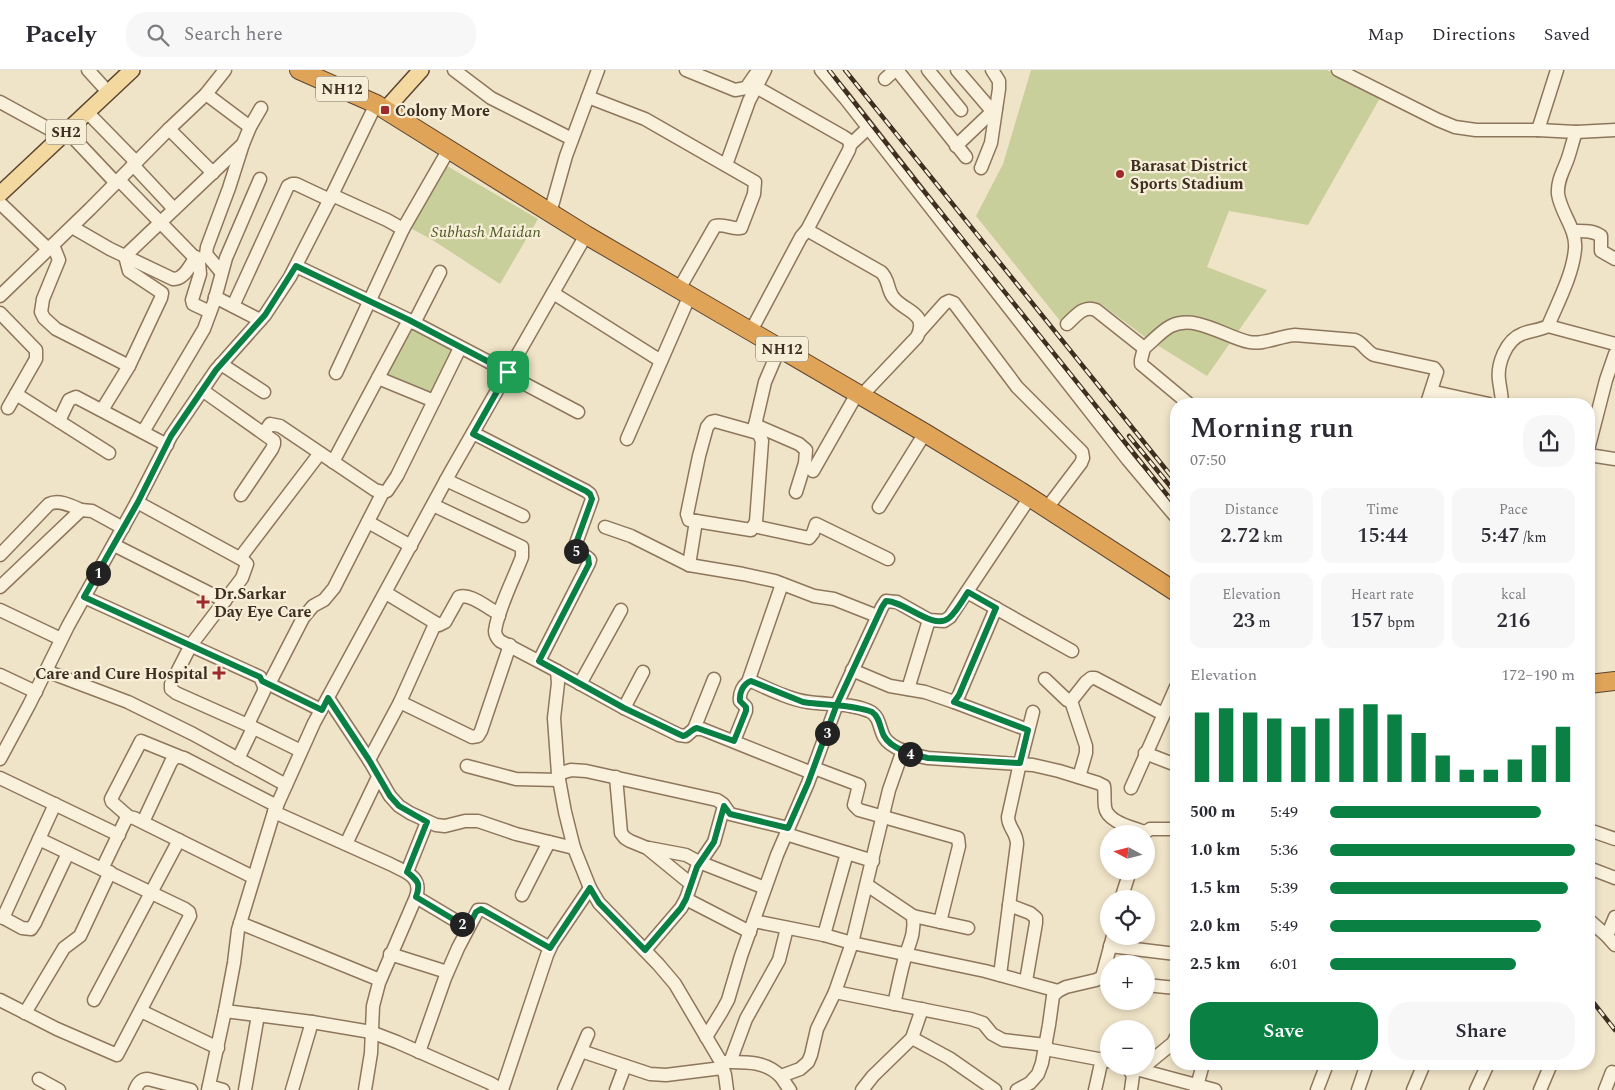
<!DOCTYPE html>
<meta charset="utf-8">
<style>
:root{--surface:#fff;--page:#f7f7f7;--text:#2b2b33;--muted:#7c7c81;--line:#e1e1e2;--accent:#0b8043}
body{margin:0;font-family:Spectral,serif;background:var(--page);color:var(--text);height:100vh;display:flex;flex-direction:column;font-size:19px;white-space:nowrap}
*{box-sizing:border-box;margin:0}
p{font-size:16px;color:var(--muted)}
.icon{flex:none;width:28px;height:28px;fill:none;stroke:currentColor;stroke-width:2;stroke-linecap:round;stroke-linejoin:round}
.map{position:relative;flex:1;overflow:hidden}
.side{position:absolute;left:1170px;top:328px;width:425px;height:672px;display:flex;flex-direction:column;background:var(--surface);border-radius:20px;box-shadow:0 2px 8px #0003}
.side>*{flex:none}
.needle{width:32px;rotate:277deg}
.fabs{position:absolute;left:1100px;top:755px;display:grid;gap:10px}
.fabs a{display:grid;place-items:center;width:55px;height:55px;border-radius:50%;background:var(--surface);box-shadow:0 2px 8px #0003;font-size:25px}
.pin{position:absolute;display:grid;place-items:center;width:42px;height:42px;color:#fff;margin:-21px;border-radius:10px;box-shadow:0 2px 8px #0006}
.km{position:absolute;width:25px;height:25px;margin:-12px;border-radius:50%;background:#222;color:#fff;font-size:14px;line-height:25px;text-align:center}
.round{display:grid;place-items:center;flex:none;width:52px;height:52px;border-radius:20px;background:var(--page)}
.overview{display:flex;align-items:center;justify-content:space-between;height:85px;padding:0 20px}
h1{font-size:28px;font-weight:600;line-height:38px}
.stats{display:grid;grid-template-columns:repeat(3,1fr);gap:8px;height:85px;padding:5px 20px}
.stats div{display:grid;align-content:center;border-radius:12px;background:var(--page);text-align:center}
.stats b{font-size:21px;font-weight:600}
.stats small{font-size:14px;font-weight:400}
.stats p{font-size:14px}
.chart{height:140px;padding:10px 20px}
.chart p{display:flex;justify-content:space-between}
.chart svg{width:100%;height:90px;margin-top:5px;stroke:var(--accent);stroke-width:6}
.primary-button{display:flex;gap:10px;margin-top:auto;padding:10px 20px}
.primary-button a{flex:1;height:58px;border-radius:20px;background:var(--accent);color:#fff;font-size:20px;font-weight:600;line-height:58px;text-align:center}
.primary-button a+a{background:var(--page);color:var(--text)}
ul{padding:0 20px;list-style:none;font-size:16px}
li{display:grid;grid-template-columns:80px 60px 1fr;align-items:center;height:38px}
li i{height:12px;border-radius:6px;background:var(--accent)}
header{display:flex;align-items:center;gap:30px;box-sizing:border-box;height:70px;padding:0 25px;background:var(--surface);border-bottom:1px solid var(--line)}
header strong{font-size:24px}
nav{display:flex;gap:28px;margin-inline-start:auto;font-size:18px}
.search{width:350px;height:45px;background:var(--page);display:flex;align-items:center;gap:12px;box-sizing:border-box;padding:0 18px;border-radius:20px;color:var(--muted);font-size:19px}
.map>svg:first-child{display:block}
</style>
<header>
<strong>Pacely</strong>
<div class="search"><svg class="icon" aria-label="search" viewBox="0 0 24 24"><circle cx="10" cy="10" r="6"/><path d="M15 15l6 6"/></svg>Search here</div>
<nav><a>Map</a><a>Directions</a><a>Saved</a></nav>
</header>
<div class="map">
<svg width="1615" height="1020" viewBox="0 0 1615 1020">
<rect width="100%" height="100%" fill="#f0e4c8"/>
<g fill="#c9cf9b">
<path d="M 1031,0 L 1327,0 L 1380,28 L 1308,155 L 1229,141 L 1207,197 L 1267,220 L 1207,306 L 1149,270 L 1101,234 L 1083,232 L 1061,252 L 976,146 L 1003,94 Z"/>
<path d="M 442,93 L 538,149 L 500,214 L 434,171 L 407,156 Z"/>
<path d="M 408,255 L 457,279 L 433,328 L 383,306 Z"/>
</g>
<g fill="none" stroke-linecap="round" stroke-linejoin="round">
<defs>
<g id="minor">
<path d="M 88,0 L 108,22"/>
<path d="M 454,0 L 491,28 L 572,69"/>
<path d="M 686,0 L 735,20 L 746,18 L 755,5"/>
<path d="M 821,0 L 845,28 L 1128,390 L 1176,447"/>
<path d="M 897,0 L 966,87"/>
<path d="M 928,0 L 961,40"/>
<path d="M 957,0 L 993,42"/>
<path d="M 1338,0 L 1438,50 L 1455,57 L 1476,60 L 1538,60 L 1576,62 L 1615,60"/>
<path d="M 885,9 L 895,0"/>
<path d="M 756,17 L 844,67 C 850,70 851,74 849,80 L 807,160"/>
<path d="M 206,24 L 250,57"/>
<path d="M 588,27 L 645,49 L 755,112 L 754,124 L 741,158 C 732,160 724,153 715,156 L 679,219"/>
<path d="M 0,32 L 62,66"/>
<path d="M 87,42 L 136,92"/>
<path d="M 169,59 L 213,103"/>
<path d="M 1538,60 L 1557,0"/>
<path d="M 67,61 L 116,113"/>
<path d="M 850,75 L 868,58"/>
<path d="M 956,76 L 996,38"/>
<path d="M 133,95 L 174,139"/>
<path d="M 726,95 L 749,31 L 765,0"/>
<path d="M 981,98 L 991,73 L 999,19 L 999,11 L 992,0"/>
<path d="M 119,110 L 199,192 L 200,204 L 192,230 L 193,234 L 210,242"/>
<path d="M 332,125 L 387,150 L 403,159"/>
<path d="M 0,133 L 48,179"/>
<path d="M 550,143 L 566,86 L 598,0"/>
<path d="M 72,157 L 110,179 L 173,209 C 184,210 190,195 196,187"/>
<path d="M 1573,161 C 1583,161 1592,160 1601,166 L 1601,181 L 1615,189"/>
<path d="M 53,175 L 59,190 L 43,229 L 41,242 L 44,248 L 56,259 L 129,296"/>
<path d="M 296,196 L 409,250 L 508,302"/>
<path d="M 221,202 L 206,184 L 207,177 L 229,118 L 243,74 L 250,57 L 261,38"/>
<path d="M 553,223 L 661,291"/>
<path d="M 0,226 L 90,139 L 169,59 L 206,24 L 225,0"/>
<path d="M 215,227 L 260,250"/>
<path d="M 233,236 L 288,116 L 292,114 L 296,114 L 330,130"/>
<path d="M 0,243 L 36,280 L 36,289 L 8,338"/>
<path d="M 414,253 L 440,202"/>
<path d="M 1067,254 C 1076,246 1083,235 1096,240 L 1144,278 L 1141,290 L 1141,294 L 1189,334"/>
<path d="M 1548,256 L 1615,274"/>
<path d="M 751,261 L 801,167 L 807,160 L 881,202 C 889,209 887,219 893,227 C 904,242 929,242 917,267 L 862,325"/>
<path d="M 920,261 L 945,233 L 949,231 L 954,233 L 1017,317 L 1082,382 L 1083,388 L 1081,393 L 1047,438"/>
<path d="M 780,277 L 765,312 L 755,355 L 762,371 L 756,452 L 758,457 L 809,468 L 813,463 L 816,454 L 888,489"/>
<path d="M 1144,278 C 1153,271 1161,261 1171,256 C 1196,244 1225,267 1249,272 C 1263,275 1280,266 1295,265 L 1355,270 C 1363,273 1366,281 1374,285 L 1434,298 L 1437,302 L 1428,330"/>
<path d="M 221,294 L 264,322"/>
<path d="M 336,303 L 403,159 L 449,79"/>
<path d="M 506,304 L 578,342"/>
<path d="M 378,308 L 434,331"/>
<path d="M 202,320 L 274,371 L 274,374 L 272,379 L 241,425"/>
<path d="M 16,324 L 109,383"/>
<path d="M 1427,332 L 1433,324 L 1439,323 L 1489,334"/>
<path d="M 1502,334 C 1502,326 1500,318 1499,310 C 1497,294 1506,270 1522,264 C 1531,260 1538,261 1548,256 C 1558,232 1573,204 1575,179 C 1577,159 1561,144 1558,124 C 1557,110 1564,100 1568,88 C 1571,79 1573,70 1576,62"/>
<path d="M 102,340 L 129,296 L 161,228 L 162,223 L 129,201 L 125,186 L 243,74"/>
<path d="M 59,351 L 69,330 L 76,327 L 167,375"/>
<path d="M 755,355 L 799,374 L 806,380 L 805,393 L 796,422"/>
<path d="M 143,362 L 204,259 L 214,232 L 226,188 L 260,109"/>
<path d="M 264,363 L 270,354 L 280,356 L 375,420 L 383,422 L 387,421 L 397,406 L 460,278"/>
<path d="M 473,363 L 586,421 L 590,424 L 592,429 L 575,476 L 575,480 C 579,484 587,485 590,490 L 589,493 L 539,591"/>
<path d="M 627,369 L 690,225"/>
<path d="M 1589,376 L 1606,310 L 1615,284"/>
<path d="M 1589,385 L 1615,389"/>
<path d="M 333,392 L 409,250"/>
<path d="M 813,401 L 858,322"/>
<path d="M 446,410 L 523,446"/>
<path d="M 137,432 L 243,490 L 247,494 L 242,508 L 191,575 L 171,614 L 171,619 L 176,623 L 250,656"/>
<path d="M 433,435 L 522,477 L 522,487 C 514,508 498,539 495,561 C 495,565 497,568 500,571 L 557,601 L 558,613 L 554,648 L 558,704 L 565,742 L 574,778 L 590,818 L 599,833 L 658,894 L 675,914 L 721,992 L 725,1005 L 727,1020"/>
<path d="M 879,437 L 925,363"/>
<path d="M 696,451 L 689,450 L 687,444 L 699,386 L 707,357 L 711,352 L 715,351 L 758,363"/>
<path d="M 368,452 L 411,476"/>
<path d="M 605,457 L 631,466 L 689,495 L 743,504 L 775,511 L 814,526 L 834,529 L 877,546"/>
<path d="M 114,475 L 225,531"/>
<path d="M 0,485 L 49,434 C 59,429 72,436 81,440"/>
<path d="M 240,488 L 320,383"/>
<path d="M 689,495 L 696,451 L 751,460 L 756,452"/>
<path d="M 0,517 L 81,440 L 92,441 L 123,458"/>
<path d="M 967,522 L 1072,581"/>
<path d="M 386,523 L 439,555 L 445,552 L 459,527 C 470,523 486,537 496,542 L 499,546"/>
<path d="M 84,527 L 260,607 L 264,616 L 264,621 L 250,650 L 250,656 L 301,681"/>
<path d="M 0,540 L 61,569"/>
<path d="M 852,600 L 890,616 L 925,622 L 954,632 L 959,625 L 996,538"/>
<path d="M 46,601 L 128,632 L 193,664 L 286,715"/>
<path d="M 557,601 L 624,638 L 679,665 L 686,666 L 694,659 L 702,659 L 812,703"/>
<path d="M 0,605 L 36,622"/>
<path d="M 1045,609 L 1067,630 L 1071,631 L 1086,612 L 1091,608 L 1095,608 L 1163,644"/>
<path d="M 263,611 L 321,640"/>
<path d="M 748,612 L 782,514"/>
<path d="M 269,614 L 303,548 L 313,536 L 324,530 L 334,518 L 383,422"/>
<path d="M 580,614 L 621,540"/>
<path d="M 908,619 L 929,550"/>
<path d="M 328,628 L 369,690 L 390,726 L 399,736 L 410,743 L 436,755 L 445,756 L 465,751 L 478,751 L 516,764 L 574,778"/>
<path d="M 1071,631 L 1086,676 L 1086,683 L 1079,707"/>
<path d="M 400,632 L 472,667 L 478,666 L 481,661 L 510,575"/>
<path d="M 954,632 L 1028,660"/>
<path d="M 624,638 L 643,602"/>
<path d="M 694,659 L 714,609"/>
<path d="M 734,671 L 746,641 L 746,637 L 740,631 C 739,623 743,614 751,611 C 769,619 788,629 808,632 C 829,635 850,633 869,641 C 880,646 879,658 884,667 C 891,679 916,686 928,688 L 1033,695 L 1059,701 L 1098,713 L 1104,716 C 1105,723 1104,730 1105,737 C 1107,752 1132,757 1144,762"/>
<path d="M 1145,683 L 1176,695"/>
<path d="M 0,689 L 29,635 L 68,556 L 137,432 L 171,366 L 216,300 L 265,245 L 290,207 L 332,125 L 376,34"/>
<path d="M 238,689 L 253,658"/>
<path d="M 369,690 L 400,632 L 435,554"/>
<path d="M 467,696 L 516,709 L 559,710"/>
<path d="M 814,698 L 859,715 L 854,735 L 859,740 L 958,768 L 959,776 L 940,852"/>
<path d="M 558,704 L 571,700 L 586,701 L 717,730 L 723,734 L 730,744 L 788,758"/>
<path d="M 616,707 L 621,763 L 625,768 L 630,771 L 647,778 L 691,814"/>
<path d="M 0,708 L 119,765"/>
<path d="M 1131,718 L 1176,617"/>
<path d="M 274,742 L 390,794 C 405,802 423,806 416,827 L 379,913 L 373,936 L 371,983 L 365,1020"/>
<path d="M 129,747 L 112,732 L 111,729 L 141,671 L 178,686"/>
<path d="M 143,752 L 171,692 C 175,687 177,686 184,688 L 277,736"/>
<path d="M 1589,760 L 1615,769"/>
<path d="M 786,764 L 873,791"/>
<path d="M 1143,764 L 1150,759 L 1176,759"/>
<path d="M 346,774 L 378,707"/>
<path d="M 649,778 L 686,785 L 699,792 L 765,818"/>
<path d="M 1589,798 L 1615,808"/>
<path d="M 102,799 L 126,749 L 129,747 L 134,748 L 253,807"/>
<path d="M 407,802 L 427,752"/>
<path d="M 867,815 L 913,846 C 915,861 911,870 906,884 C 901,900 898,917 894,934"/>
<path d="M 522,825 L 549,772"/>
<path d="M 416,827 L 468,858"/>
<path d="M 686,829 L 750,862"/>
<path d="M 1121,829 L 1130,801"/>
<path d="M 1009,835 L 1030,843 L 1036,848 L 1036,853 L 1026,911"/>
<path d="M 0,846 L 22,858 L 31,859 L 35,853 L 68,783"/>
<path d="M 913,846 L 968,858"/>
<path d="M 3,848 L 55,734"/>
<path d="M 1589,850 L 1607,866 L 1615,875"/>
<path d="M 754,851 L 824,865 L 852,873 L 985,901 L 1058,921"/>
<path d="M 240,853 L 380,910"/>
<path d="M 824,865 L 847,783"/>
<path d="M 1607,866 L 1615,847"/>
<path d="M 1110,876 L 1176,884"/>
<path d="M 645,880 L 681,838 L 686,829 L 697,797 L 714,772 L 724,736"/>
<path d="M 390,884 L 447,902"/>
<path d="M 1000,905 L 1017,774 C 1017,762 1008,758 1008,747 L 1020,693 L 1033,642"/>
<path d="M 1146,915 L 1176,918"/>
<path d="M 835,922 L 971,949 L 983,953 L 992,964 L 1003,970 L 1046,975"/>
<path d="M 0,930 L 57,959 L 117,985 L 190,846 L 189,842 L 185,839 L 39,769"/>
<path d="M 94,930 L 179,770"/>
<path d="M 141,941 L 218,978"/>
<path d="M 225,941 L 312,952 L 371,962 L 397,972 L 490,1013 L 495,1016 L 496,1020"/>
<path d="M 25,943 L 64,878 L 80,866 L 110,802"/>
<path d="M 706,967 L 722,941 L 728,930 L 741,886 L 777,785 L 808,713 L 837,634 L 882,537 L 886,531 L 897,532 L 929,550 L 944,551 L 950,547 L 1030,427"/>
<path d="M 912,968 L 949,988 L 995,1020"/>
<path d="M 1045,979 L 1109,991"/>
<path d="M 581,981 L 650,1004 L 666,1005 L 722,998"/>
<path d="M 419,982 L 445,908 L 458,878 L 478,840 L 484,840 L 550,878"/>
<path d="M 723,992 C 742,992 766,990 781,1007 C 784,1011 787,1016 790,1020"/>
<path d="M 730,992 L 746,949 L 779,890 L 787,858"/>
<path d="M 1146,995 L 1173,973 L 1176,967"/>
<path d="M 1126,996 L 1133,1005 L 1131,1020"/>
<path d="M 1140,1000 L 1215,1020"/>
<path d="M 781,1006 L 800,999 L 808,992 L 811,985 L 817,959 L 835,922 L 852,873 L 889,720 L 903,680"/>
<path d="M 39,1009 L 59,1020"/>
<path d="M 209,1016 L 223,1020"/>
<path d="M 135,1020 C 138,1013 141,1009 148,1009 L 191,1020"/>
<path d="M 208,1020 L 225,941 L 234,893 L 238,860 L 274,742 L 314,653 L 451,401 L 586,165"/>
<path d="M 245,1020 L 258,945"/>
<path d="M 292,1020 L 312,952"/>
<path d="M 502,1020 L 547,885 L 552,874 L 590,818"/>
<path d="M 564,1020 L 588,964"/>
<path d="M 616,1020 L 625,996"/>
<path d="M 862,1020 L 873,1006 L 912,968 L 922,939"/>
<path d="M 1017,1020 L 1030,1013 L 1038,1004 L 1042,993 L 1049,955 L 1053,926 L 1058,921 L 1066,917 L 1096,910 L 1102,907 L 1113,866"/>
<path d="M 1095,1020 L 1102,989"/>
<path d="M 1196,1020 L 1203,994"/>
<path d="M 1317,1020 L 1327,994"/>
<path d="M 1358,1020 L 1367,994"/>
<path d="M 1413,1020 L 1424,994"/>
<path d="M 1476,1020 L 1488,994"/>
<path d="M 1540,1020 L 1551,994"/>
<path d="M 1605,1020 L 1612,1002"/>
</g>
<g id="major">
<path d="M 385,40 L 421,0"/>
<path d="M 0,124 L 132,0"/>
</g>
<g id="highway">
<path d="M 299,0 L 376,34 L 586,165 L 925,363 L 1020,421 L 1176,522"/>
<path d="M 1589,614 L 1615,611"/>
</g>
</defs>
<use href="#minor" stroke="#8d765c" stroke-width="15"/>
<use href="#major" stroke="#5b4430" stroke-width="18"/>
<use href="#highway" stroke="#5b4430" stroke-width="20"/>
<use href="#minor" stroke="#faf1dc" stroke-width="12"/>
<use href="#major" stroke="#f3d9a0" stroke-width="15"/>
<use href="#highway" stroke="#e0a458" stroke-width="18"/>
<defs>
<g id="rail">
<path d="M 829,0 L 919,115 L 1176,436"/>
<path d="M 845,0 L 1176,412"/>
<path d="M 1129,366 L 1175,422"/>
<path d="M 1589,927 L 1615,960"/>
</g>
</defs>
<use href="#rail" stroke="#3d2e20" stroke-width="4.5"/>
<use href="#rail" stroke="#f7eed8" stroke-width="2.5" stroke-dasharray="8" stroke-linecap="butt"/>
</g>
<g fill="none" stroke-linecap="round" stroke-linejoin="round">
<defs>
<path id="route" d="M 508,302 L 409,250 L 296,196 L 265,245 L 216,300 L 171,366 L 138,432 L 84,527 L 260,607 L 262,611 L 322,640 L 328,628 L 369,690 L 390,726 L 399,736 L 427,752 L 407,802 C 418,811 421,813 416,827 L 468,858 L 476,842 L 481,839 L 550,878 L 590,818 L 599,833 L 645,880 L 681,838 L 686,829 L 697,797 L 714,772 L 724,736 L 730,744 L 788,758 L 808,713 L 837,634 L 882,537 L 886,531 C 905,531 933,561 949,548 C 956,542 962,531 968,522 L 996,538 L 959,625 L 954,632 L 1028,660 L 1020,693 L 928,688 C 915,686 891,679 884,666 C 880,659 880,647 872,642 C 868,640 862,639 857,638 C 839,634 821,635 803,632 L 751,611 C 743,614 739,623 740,631 L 746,637 L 746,641 L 734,671 L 697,658 C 691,659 689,665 683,666 L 624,638 L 539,591 L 589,494 L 588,487 L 575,480 L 575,476 L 592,429 L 590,424 L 586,421 L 473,364 L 508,302"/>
</defs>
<use href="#route" stroke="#fff" stroke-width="10"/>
<use href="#route" stroke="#0b8043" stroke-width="6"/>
</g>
<g fill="#9e2a2b" stroke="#f7eed8" stroke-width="2">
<rect x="380" y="35" width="10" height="10" rx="2.5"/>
<circle cx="1120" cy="104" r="5"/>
<path d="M200.5 524.5h5v5h5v5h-5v5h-5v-5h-5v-5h5z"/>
<path d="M216.5 595.5h5v5h5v5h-5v5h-5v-5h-5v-5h5z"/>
</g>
<g text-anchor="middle" stroke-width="4.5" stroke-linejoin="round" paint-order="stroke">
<g fill="#f7eed8" stroke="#756857" stroke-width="1">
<rect x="316" y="6.5" width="52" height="25" rx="4"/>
<rect x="46" y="49.5" width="40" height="25" rx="4"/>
<rect x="756" y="266.5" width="52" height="25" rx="4"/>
</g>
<g font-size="15" font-weight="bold" fill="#3d2e20">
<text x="342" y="24">NH12</text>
<text x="66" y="67">SH2</text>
<text x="782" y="284">NH12</text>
</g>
<g font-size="16" font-weight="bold" fill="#3d2e20" stroke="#f7eed8" text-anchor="start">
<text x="395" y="46">Colony More</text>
<text x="1130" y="101">Barasat District<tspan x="1130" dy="18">Sports Stadium</tspan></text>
<text x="214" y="529">Dr.Sarkar<tspan x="214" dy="18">Day Eye Care</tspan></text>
<text x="208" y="609" text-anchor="end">Care and Cure Hospital</text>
</g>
<g font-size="16" font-style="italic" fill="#4d5a26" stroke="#f7eed8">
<text x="486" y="167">Subhash Maidan</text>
</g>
</g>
</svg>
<div class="fabs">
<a><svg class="needle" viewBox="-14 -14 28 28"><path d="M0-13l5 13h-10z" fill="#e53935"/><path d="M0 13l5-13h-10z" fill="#7c7c81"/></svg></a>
<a><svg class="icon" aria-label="locate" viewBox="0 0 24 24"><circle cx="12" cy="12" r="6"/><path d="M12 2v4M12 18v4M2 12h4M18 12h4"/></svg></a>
<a>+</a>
<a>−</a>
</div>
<div class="pin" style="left:508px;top:302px;background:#1e9e55"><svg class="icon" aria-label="arrive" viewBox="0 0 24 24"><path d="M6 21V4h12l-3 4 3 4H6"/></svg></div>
<b class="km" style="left:98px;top:503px">1</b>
<b class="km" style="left:462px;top:854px">2</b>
<b class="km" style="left:827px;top:663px">3</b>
<b class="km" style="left:910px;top:684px">4</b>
<b class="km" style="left:576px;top:481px">5</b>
<section class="side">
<div class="overview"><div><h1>Morning run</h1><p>07:50</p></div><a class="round"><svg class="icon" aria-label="share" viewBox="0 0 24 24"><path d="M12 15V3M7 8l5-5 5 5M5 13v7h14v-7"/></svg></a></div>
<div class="stats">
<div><p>Distance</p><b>2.72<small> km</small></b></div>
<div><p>Time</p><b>15:44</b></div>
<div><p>Pace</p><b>5:47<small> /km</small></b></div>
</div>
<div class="stats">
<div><p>Elevation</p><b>23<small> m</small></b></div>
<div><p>Heart rate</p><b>157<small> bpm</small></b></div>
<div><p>kcal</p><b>216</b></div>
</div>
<div class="chart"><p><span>Elevation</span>172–190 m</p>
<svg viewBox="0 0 160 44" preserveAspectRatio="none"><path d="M5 44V10M15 44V8M25 44V10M35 44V13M45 44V17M55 44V13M65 44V8M75 44V6M85 44V11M95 44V20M105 44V31M115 44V38M125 44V38M135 44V33M145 44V26M155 44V17"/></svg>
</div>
<ul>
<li><b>500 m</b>5:49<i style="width:86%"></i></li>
<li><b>1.0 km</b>5:36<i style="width:100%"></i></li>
<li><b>1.5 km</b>5:39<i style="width:97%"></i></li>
<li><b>2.0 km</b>5:49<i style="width:86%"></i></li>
<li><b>2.5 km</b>6:01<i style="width:76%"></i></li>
</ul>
<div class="primary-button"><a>Save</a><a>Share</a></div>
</section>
</div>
